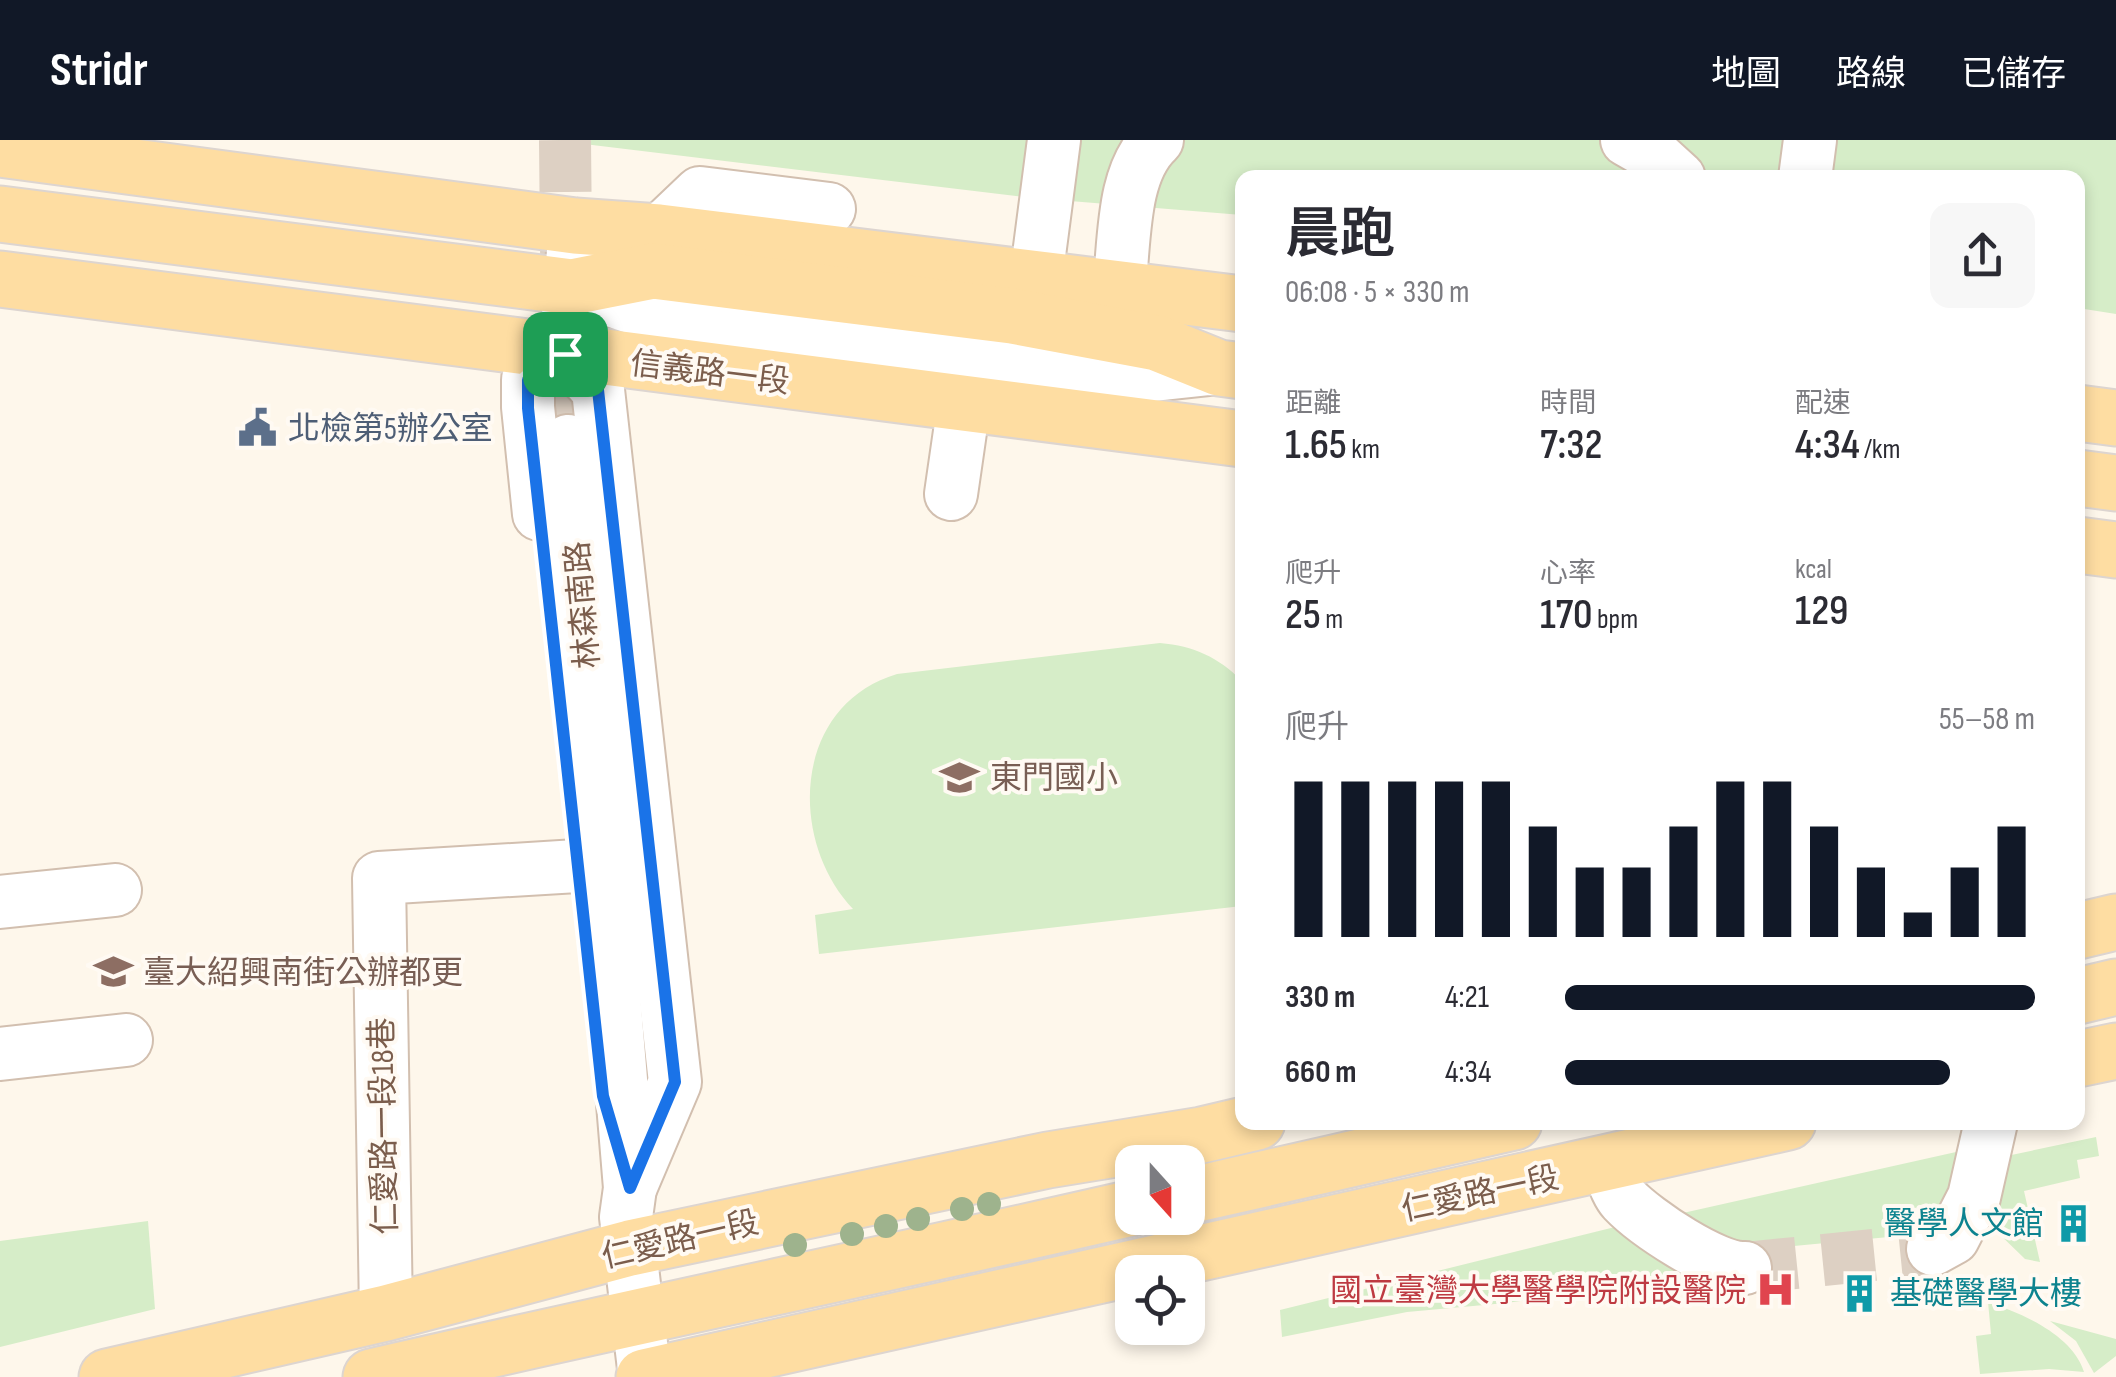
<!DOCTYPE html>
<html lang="zh-TW">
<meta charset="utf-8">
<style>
:root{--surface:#fff;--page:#f7f7f7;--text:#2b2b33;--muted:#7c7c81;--accent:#111827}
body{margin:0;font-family:"Sofia Sans Condensed","Noto Sans TC",sans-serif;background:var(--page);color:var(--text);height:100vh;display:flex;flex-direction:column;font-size:38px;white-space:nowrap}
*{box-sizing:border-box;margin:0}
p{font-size:32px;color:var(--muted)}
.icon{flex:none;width:55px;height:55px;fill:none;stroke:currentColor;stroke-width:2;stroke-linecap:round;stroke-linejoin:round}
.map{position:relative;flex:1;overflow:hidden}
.details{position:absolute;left:1235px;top:30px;width:850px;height:960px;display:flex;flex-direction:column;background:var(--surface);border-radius:20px;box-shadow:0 5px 15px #0003}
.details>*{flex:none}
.needle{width:65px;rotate:159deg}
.buttons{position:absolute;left:1115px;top:1005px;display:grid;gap:20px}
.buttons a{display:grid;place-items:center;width:90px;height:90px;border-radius:20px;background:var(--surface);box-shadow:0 5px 15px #0003;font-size:50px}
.pin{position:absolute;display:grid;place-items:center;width:85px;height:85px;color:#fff;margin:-42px;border-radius:20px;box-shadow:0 5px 15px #0006}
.round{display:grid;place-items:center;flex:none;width:105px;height:105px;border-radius:20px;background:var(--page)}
.headline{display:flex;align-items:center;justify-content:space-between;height:170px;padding:0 50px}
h1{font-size:55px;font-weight:600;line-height:75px}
.metrics{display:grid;grid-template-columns:repeat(3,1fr);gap:15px;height:170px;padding:10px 50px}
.metrics div{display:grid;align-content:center}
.metrics b{font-size:42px;font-weight:600}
.metrics small{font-size:28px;font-weight:400}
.metrics p{font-size:28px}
.chart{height:280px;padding:20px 50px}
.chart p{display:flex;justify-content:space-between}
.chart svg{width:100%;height:180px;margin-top:10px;stroke:var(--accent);stroke-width:6}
ul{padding:0 50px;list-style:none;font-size:32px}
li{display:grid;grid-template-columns:160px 120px 1fr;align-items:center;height:75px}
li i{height:25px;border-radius:12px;background:var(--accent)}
header{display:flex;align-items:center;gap:60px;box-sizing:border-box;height:140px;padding:0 50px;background:var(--accent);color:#fff}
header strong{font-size:48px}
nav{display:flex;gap:55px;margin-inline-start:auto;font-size:35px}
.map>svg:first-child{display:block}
</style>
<header>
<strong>Stridr</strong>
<nav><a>地圖</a><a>路線</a><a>已儲存</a></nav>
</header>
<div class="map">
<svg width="2116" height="1237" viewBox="0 0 2116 1237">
<rect width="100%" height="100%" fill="#fef7eb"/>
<g fill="#d6edc8">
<path d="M 551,0 L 2116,0 L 2116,174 L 2078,168 L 2078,38 L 1242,38 L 1242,75 L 1033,58 Z"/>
<path d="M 1160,503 C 1194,506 1218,517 1242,541 L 1242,766 L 819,814 L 815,775 L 853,769 C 787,699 793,565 897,534 Z"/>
<path d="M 2096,997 L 2099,1016 L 2077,1020 L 2080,1038 L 2024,1051 L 2040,1122 L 2025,1119 L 1991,1086 L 2002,1017 Z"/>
<path d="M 1965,1010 L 1931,1093 L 1740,1111 L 1674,1075 Z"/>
<path d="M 148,1081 L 155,1169 L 0,1207 L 0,1101 Z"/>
<path d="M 1615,1087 L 1690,1138 L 1506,1163 L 1407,1172 L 1282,1197 L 1280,1170 Z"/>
<path d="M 1988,1162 C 2021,1173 2073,1195 2084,1232 L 2049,1229 L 1980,1234 L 1976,1196 L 1991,1194 Z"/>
<path d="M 2050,1181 L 2116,1199 L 2116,1216 L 2094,1233 L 2076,1201 Z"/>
</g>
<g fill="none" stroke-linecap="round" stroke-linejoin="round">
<g stroke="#ddd0c3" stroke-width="52" stroke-dasharray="52 26" stroke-linecap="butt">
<path d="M 565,0 L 568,301"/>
<path d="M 1745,1128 L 1933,1109"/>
</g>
<defs>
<g id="minor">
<path d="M 1627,0 L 1655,16 L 1679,38"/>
<path d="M 1805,38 L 1810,0"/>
<path d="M 575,86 L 565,214 L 598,250 L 675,942 L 630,1048"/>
<path d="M 659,92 L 700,53 L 829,69"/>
<path d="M 1036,138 L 1054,0"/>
<path d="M 572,147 L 646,172 L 1144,236 L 1219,228"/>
<path d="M 1119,148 C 1125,103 1121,33 1157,0"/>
<path d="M 568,301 L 630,1048 L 626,1077 L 645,1237"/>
<path d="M 951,354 L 964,264"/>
<path d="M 539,374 L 528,267 L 528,240 L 565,214"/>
<path d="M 0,762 L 115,750"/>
<path d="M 0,914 L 126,900"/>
<path d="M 1607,1024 C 1612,1035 1616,1051 1624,1060 C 1645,1082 1716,1130 1745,1128"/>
<path d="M 1933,1109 L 1953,1098 L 1974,1057 L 1991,982"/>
<path d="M 386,1173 L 379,738 L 577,726"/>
</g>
<g id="major">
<path d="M 0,9 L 575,86 L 659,92 L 1242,164"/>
<path d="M 0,74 L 572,147 L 653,131 L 1012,176 L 1157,203 L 1219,228 L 1242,231"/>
<path d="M 0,139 L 1242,299"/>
<path d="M 2078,273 L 2116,278"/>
<path d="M 2078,338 L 2116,343"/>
<path d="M 2078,405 L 2116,410"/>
<path d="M 2078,791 L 2116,782"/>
<path d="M 2078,856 L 2116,847"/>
<path d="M 2078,919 L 2116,911"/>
<path d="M 1188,1056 L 1514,982"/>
<path d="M 107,1237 L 386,1173 L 630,1108 L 1048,1020 L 1202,995 L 1257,982"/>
<path d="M 371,1237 C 624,1178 879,1126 1132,1068"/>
<path d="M 644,1237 L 1788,982"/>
</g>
</defs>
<use href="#minor" stroke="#d2bfaf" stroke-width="56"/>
<use href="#major" stroke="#ddd5d0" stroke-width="59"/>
<use href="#minor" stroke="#fff" stroke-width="52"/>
<use href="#major" stroke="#fedda2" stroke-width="55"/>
</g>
<g fill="#9eb38d">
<circle cx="989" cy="1064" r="12"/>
<circle cx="962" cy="1069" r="12"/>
<circle cx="918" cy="1079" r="12"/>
<circle cx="886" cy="1086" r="12"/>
<circle cx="852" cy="1094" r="12"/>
<circle cx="795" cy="1105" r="12"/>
</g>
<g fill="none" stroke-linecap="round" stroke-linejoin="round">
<defs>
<path id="route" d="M 565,214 L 598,250 L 675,942 L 630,1048 L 603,956 L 528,268 L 528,240 Z"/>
</defs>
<use href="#route" stroke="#fff" stroke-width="20"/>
<use href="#route" stroke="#1a73e8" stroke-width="12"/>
</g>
<defs>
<symbol id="civic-bare" viewBox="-9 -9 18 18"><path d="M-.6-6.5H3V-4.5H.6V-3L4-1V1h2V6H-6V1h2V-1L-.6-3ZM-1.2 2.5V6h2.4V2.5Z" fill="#5c6f8a" stroke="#fffaf3" stroke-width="2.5" paint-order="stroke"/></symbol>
<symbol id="school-bare" viewBox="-9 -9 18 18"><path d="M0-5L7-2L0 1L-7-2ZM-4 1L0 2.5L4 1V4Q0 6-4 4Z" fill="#8d6e63" stroke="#fffaf3" stroke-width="2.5" paint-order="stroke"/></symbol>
<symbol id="university-bare" viewBox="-9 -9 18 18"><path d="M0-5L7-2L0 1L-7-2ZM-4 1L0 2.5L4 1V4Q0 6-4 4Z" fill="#8d6e63" stroke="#fffaf3" stroke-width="2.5" paint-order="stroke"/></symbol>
<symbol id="building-bare" viewBox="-9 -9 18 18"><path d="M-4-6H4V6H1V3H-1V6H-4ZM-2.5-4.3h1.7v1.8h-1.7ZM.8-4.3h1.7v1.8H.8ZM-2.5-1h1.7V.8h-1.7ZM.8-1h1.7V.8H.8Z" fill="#0f9aa8" stroke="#fffaf3" stroke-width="2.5" paint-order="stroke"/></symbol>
<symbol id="hospital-bare" viewBox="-9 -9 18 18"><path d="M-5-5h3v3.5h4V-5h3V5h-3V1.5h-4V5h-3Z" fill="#e0444e" stroke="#fffaf3" stroke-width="2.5" paint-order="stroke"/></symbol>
</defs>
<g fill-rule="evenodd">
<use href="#civic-bare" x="230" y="260" width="55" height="55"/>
<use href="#school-bare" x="932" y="610" width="55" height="55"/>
<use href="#university-bare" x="86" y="804" width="55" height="55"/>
<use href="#building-bare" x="2046" y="1056" width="55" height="55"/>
<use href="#hospital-bare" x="1748" y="1122" width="55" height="55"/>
<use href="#building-bare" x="1832" y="1126" width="55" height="55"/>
</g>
<g text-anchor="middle" stroke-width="8" stroke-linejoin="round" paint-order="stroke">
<g font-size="32" fill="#7b5d4c" stroke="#fffaf3">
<text transform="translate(710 232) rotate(7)" y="11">信義路一段</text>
<text transform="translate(582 465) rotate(-95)" y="11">林森南路</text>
<text transform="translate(383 986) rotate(-91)" y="11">仁愛路一段18巷</text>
<text transform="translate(1480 1053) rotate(-12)" y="11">仁愛路一段</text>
<text transform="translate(680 1099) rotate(-13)" y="11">仁愛路一段</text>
</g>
<g font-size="32" fill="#4e5e75" stroke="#fffaf3" text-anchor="start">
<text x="288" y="299">北檢第5辦公室</text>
</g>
<g font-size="32" fill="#785e54" stroke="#fffaf3" text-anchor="start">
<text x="990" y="648">東門國小</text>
<text x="143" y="843">臺大紹興南街公辦都更</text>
</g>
<g font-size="32" fill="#0d838f" stroke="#fffaf3" text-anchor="end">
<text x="2044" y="1094">醫學人文館</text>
<text x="1890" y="1164" text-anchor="start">基礎醫學大樓</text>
</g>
<g font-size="32" fill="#be3a42" stroke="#fffaf3" text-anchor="end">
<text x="1746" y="1161">國立臺灣大學醫學院附設醫院</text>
</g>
</g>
</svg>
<div class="buttons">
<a><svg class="needle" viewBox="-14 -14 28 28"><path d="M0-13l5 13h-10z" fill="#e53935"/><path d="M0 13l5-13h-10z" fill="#7c7c81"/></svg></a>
<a><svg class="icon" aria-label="locate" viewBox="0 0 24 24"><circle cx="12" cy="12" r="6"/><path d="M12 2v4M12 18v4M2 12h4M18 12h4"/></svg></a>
</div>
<div class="pin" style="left:565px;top:214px;background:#1e9e55"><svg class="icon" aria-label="arrive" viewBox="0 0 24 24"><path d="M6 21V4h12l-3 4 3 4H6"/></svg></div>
<section class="details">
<div class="headline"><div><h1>晨跑</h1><p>06:08 · 5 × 330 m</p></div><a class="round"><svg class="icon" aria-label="share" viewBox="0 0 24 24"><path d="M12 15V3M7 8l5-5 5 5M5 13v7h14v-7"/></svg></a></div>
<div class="metrics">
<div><p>距離</p><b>1.65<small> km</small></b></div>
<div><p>時間</p><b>7:32</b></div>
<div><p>配速</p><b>4:34<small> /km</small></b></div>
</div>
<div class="metrics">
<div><p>爬升</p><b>25<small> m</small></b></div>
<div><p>心率</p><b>170<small> bpm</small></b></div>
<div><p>kcal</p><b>129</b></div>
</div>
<div class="chart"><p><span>爬升</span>55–58 m</p>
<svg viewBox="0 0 160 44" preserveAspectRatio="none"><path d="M5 44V6M15 44V6M25 44V6M35 44V6M45 44V6M55 44V17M65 44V27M75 44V27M85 44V17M95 44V6M105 44V6M115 44V17M125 44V27M135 44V38M145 44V27M155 44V17"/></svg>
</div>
<ul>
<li><b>330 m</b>4:21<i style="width:100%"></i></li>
<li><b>660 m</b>4:34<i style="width:82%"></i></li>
</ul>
</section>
</div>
